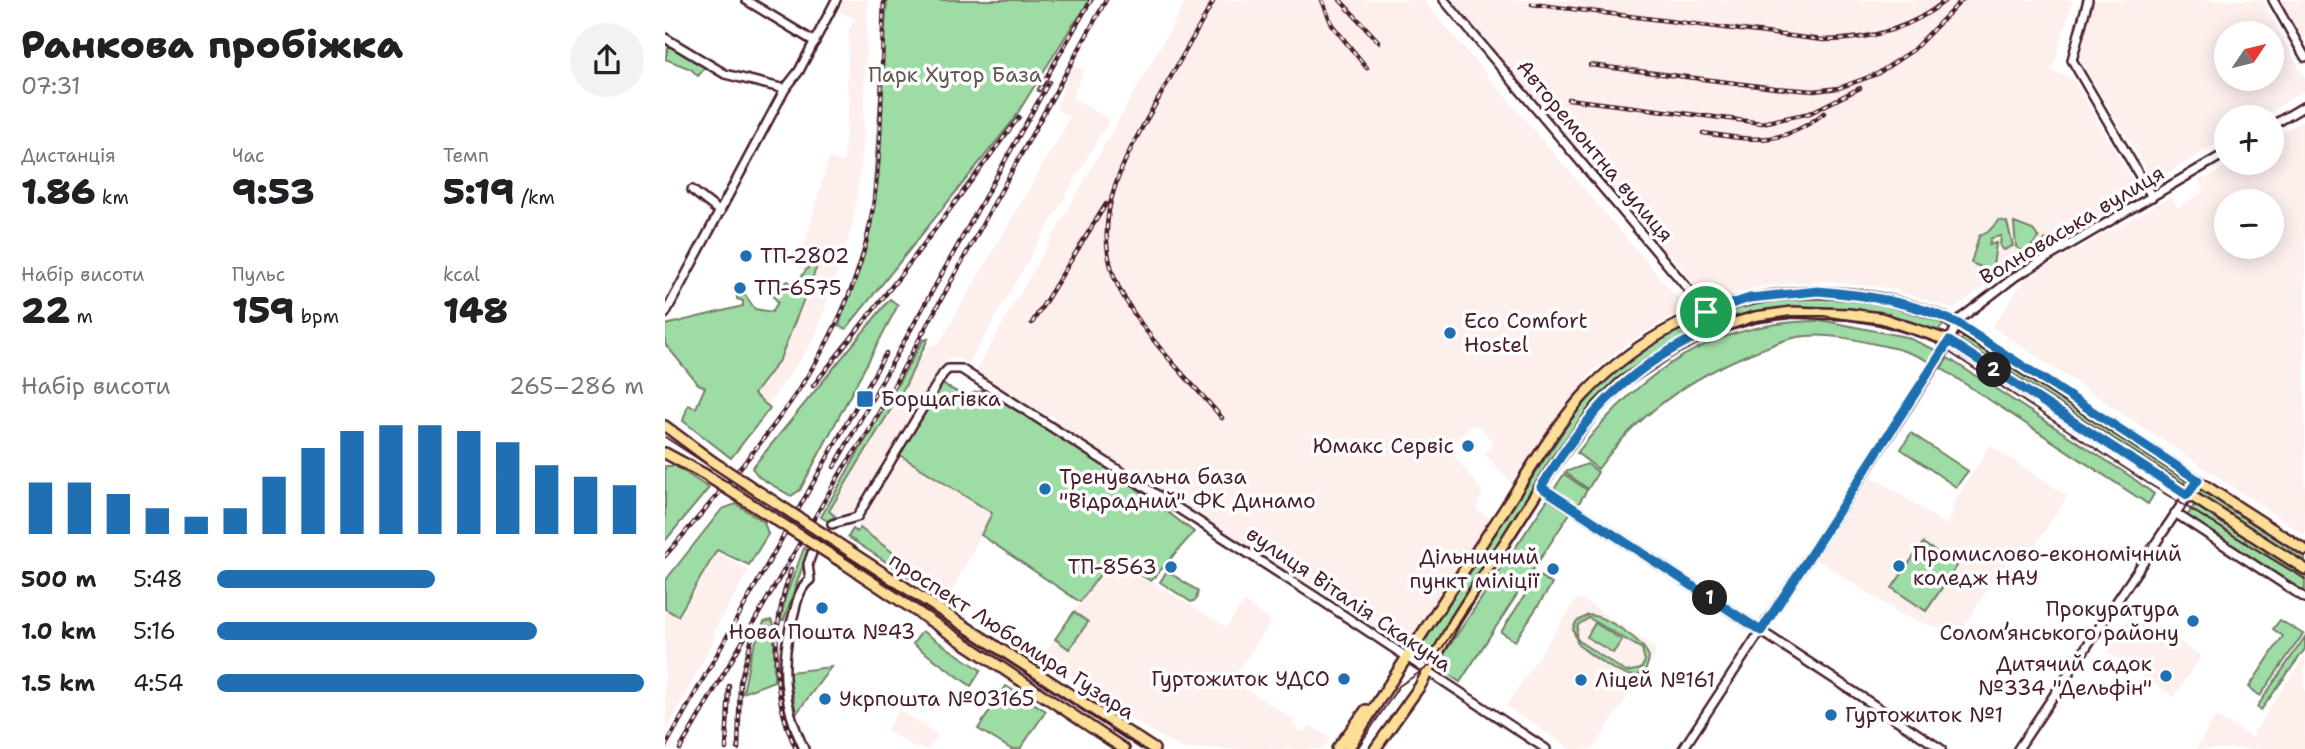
<!DOCTYPE html>
<html lang="uk">
<meta charset="utf-8">
<style>
:root{--surface:#fff;--page:#f2f2f2;--text:#202124;--muted:#757577;--accent:#1f6fb2}
body{margin:0;font-family:"Shantell Sans",sans-serif;background:var(--page);color:var(--text);height:100vh;display:flex;flex-direction:column;font-size:26px;white-space:nowrap}
*{box-sizing:border-box;margin:0}
p{font-size:23px;color:var(--muted)}
.icon{flex:none;width:38px;height:38px;fill:none;stroke:currentColor;stroke-width:2;stroke-linecap:round;stroke-linejoin:round}
.map{position:relative;flex:1;overflow:hidden}
.details{display:flex;flex-direction:column;background:var(--surface);width:665px}
.details>*{flex:none}
.needle{width:46px;rotate:55deg}
.fabs{position:absolute;left:1549px;top:21px;display:grid;gap:14px}
.fabs a{display:grid;place-items:center;width:70px;height:70px;border-radius:50%;background:var(--surface);box-shadow:0 4px 18px #0003;font-size:35px}
.pin{position:absolute;display:grid;place-items:center;width:60px;height:60px;color:#fff;margin:-30px;border:4px solid #fff;border-radius:50%;box-shadow:0 2px 7px #0007}
.km{position:absolute;width:35px;height:35px;margin:-18px;border-radius:50%;background:#222;color:#fff;font-size:19px;line-height:35px;text-align:center}
.round{display:grid;place-items:center;flex:none;width:74px;height:74px;border-radius:37px;background:var(--page)}
.overview{display:flex;align-items:center;justify-content:space-between;height:119px;padding:0 21px}
h1{font-size:38px;font-weight:800;line-height:52px}
.figures{display:grid;grid-template-columns:repeat(3,1fr);gap:10px;height:119px;padding:7px 21px}
.figures div{display:grid;align-content:center}
.figures b{font-size:35px;font-weight:800}
.figures small{font-size:19px;font-weight:400}
.figures p{font-size:19px}
.chart{height:196px;padding:14px 21px}
.chart p{display:flex;justify-content:space-between}
.chart svg{width:100%;height:126px;margin-top:7px;stroke:var(--accent);stroke-width:6}
ul{padding:0 21px;list-style:none;font-size:23px}
li{display:grid;grid-template-columns:112px 84px 1fr;align-items:center;height:52px}
li i{height:18px;border-radius:9px;background:var(--accent)}
main{display:flex;flex:1;min-height:0}
.map>svg:first-child{display:block}
</style>
<main>
<section class="details">
<div class="overview"><div><h1>Ранкова пробіжка</h1><p>07:31</p></div><a class="round"><svg class="icon" aria-label="share" viewBox="0 0 24 24"><path d="M12 15V3M7 8l5-5 5 5M5 13v7h14v-7"/></svg></a></div>
<div class="figures">
<div><p>Дистанція</p><b>1.86<small> km</small></b></div>
<div><p>Час</p><b>9:53</b></div>
<div><p>Темп</p><b>5:19<small> /km</small></b></div>
</div>
<div class="figures">
<div><p>Набір висоти</p><b>22<small> m</small></b></div>
<div><p>Пульс</p><b>159<small> bpm</small></b></div>
<div><p>kcal</p><b>148</b></div>
</div>
<div class="chart"><p><span>Набір висоти</span>265–286 m</p>
<svg viewBox="0 0 160 44" preserveAspectRatio="none"><path d="M5 44V26M15 44V26M25 44V30M35 44V35M45 44V38M55 44V35M65 44V24M75 44V14M85 44V8M95 44V6M105 44V6M115 44V8M125 44V12M135 44V20M145 44V24M155 44V27"/></svg>
</div>
<ul>
<li><b>500 m</b>5:48<i style="width:51%"></i></li>
<li><b>1.0 km</b>5:16<i style="width:75%"></i></li>
<li><b>1.5 km</b>4:54<i style="width:100%"></i></li>
</ul>
</section>
<div class="map">
<svg width="1640" height="749" viewBox="0 0 1640 749">
<rect width="100%" height="100%" fill="#fff"/>
<filter id="ink" filterUnits="userSpaceOnUse"><feTurbulence type="fractalNoise" baseFrequency=".0143" numOctaves="2"/><feDisplacementMap in="SourceGraphic" scale="14" xChannelSelector="R" yChannelSelector="G"/><feConvolveMatrix kernelMatrix="1 2 1 2 8 2 1 2 1" color-interpolation-filters="sRGB"/></filter>
<g filter="url(#ink)">
<g fill="#fdefec" fill-rule="evenodd">
<path d="M 178,0 L 203,0 L 198,149 L 188,224 L 149,340 L 104,404 L 91,394 L 116,359 L 150,275 L 133,268 L 164,158 L 178,162 L 185,95 L 182,95 L 184,29 L 189,19 L 175,11 Z"/>
<path d="M 522,0 L 758,0 L 1021,308 L 964,342 L 928,371 L 846,483 L 819,453 L 829,444 L 815,427 L 807,425 L 785,444 L 789,449 L 786,452 L 818,492 L 811,509 L 826,519 L 740,647 L 488,487 L 393,424 L 387,415 L 380,417 L 311,371 Z"/>
<path d="M 776,0 L 1408,0 L 1387,71 L 1408,79 L 1474,192 L 1335,275 L 1288,309 L 1224,288 L 1157,281 L 1098,286 L 1043,301 L 1005,254 L 998,259 Z"/>
<path d="M 1428,0 L 1597,0 L 1640,78 L 1640,90 L 1596,117 L 1561,117 L 1561,138 L 1489,181 L 1412,56 ZM 1561,33 L 1606,33 L 1606,79 L 1561,79 Z"/>
<path d="M 1612,0 L 1640,0 L 1640,50 L 1625,22 Z"/>
<path d="M 407,65 L 419,70 L 407,98 L 445,119 L 304,363 L 287,356 L 283,359 L 192,510 L 185,513 L 174,512 L 171,516 L 165,512 L 261,350 L 266,344 L 273,345 L 397,133 L 404,117 L 391,109 Z"/>
<path d="M 1640,119 L 1640,535 L 1327,327 L 1361,278 L 1505,197 L 1513,207 L 1540,191 L 1533,180 L 1537,177 L 1540,179 L 1567,163 L 1606,163 L 1607,139 ZM 1561,201 L 1606,201 L 1606,247 L 1561,247 Z"/>
<path d="M 1325,445 L 1402,496 L 1367,551 L 1348,551 L 1293,635 L 1239,616 L 1151,559 L 1207,476 L 1281,525 L 1290,510 L 1286,507 Z"/>
<path d="M 233,454 L 327,513 L 285,595 L 191,525 Z"/>
<path d="M 52,553 L 84,570 L 48,633 L 51,635 L 0,734 L 0,611 L 14,618 Z"/>
<path d="M 448,558 L 561,627 L 579,602 L 606,621 L 567,680 L 629,720 L 627,724 L 638,732 L 646,726 L 665,738 L 658,749 L 518,749 L 476,725 L 459,714 L 459,709 L 376,658 Z"/>
<path d="M 917,599 L 990,648 L 990,655 L 928,749 L 906,749 L 841,706 L 911,600 Z"/>
<path d="M 1465,617 L 1483,629 L 1488,623 L 1536,656 L 1509,697 L 1442,651 Z"/>
<path d="M 1640,655 L 1640,749 L 1532,749 L 1550,716 L 1589,738 L 1589,732 Z"/>
<path d="M 234,710 L 273,735 L 264,749 L 252,749 L 222,730 Z"/>
</g>
<g fill="#9ddca5" stroke="#747e68" stroke-width="2" fill-rule="evenodd">
<path d="M 222,0 L 428,0 L 407,26 L 347,122 L 181,329 L 174,326 L 206,225 Z"/>
<path d="M 4,45 L 42,66 L 33,76 L 26,69 L 0,59 Z"/>
<path d="M 1334,220 L 1342,222 L 1348,246 L 1339,250 L 1335,246 L 1336,236 L 1326,238 L 1324,245 L 1331,243 L 1328,266 L 1335,275 L 1306,263 L 1314,236 L 1323,232 Z"/>
<path d="M 1349,223 L 1368,230 L 1374,238 L 1365,248 L 1366,253 L 1381,239 L 1390,242 L 1344,270 L 1347,257 L 1351,258 L 1356,250 L 1351,247 Z"/>
<path d="M 145,265 L 152,266 L 115,359 L 89,394 L 105,408 L 66,458 L 18,421 L 23,405 L 31,408 L 40,387 L 33,384 L 0,344 L 0,325 L 78,306 L 78,301 L 72,299 L 72,293 L 78,292 L 90,309 L 107,312 L 113,302 L 106,294 L 123,281 L 129,286 Z"/>
<path d="M 1120,296 C 1177,296 1223,300 1277,320 L 1279,324 L 1272,332 C 1234,323 1194,308 1155,308 C 1120,308 1087,317 1053,324 L 1048,319 L 1047,313 Z"/>
<path d="M 225,299 L 233,305 L 135,490 L 126,496 L 94,477 L 87,468 Z"/>
<path d="M 1031,321 L 1036,327 L 1034,330 L 975,364 L 926,406 L 758,664 L 747,657 L 920,399 L 970,355 L 994,338 Z"/>
<path d="M 1160,321 L 1241,337 L 1273,351 L 1265,362 C 1247,352 1230,348 1210,344 C 1188,339 1164,334 1141,336 C 1123,337 1106,346 1089,352 C 1026,377 973,413 933,469 L 912,453 C 977,369 1051,320 1160,321 Z"/>
<path d="M 1301,336 L 1519,476 L 1520,482 L 1516,485 L 1293,342 Z"/>
<path d="M 263,339 L 240,386 L 164,511 L 170,516 L 164,522 L 156,517 L 258,340 Z"/>
<path d="M 1283,358 L 1465,476 L 1489,494 L 1483,504 L 1276,368 Z"/>
<path d="M 277,384 L 303,398 L 308,393 L 321,390 L 434,460 L 529,532 L 486,581 L 447,558 L 415,602 L 316,535 L 327,513 L 233,454 Z"/>
<path d="M 1246,433 L 1303,471 L 1291,487 L 1236,449 Z"/>
<path d="M 922,464 L 933,472 L 923,489 L 900,472 Z"/>
<path d="M 0,466 L 10,466 L 44,488 L 0,541 Z"/>
<path d="M 899,474 L 922,490 L 912,506 L 888,491 Z"/>
<path d="M 1537,490 L 1640,554 L 1640,567 L 1533,496 Z"/>
<path d="M 883,499 L 905,513 L 795,682 L 771,666 Z"/>
<path d="M 71,504 L 99,522 L 103,534 L 84,565 L 52,550 L 13,616 L 0,609 L 0,581 L 57,509 Z"/>
<path d="M 1530,504 L 1640,575 L 1640,595 L 1521,518 Z"/>
<path d="M 195,528 L 285,595 L 281,601 L 183,537 L 188,529 L 192,532 Z"/>
<path d="M 1258,543 L 1292,566 L 1261,611 L 1227,588 Z"/>
<path d="M 139,548 L 143,551 L 119,620 L 116,620 L 120,598 Z"/>
<path d="M 502,571 L 533,591 L 531,600 L 526,602 L 495,582 Z"/>
<path d="M 873,575 L 887,584 L 850,641 L 836,632 Z"/>
<path d="M 409,612 L 423,622 L 404,649 L 390,639 Z"/>
<path d="M 923,615 C 941,616 978,640 984,657 C 980,700 930,657 913,645 L 908,629 L 911,622 ZM 924,618 L 977,649 L 980,661 L 976,669 L 961,672 L 915,642 L 911,637 L 913,625 Z"/>
<path d="M 106,620 L 109,625 L 109,681 L 78,693 L 86,653 L 99,622 Z"/>
<path d="M 1615,620 L 1638,634 L 1595,696 L 1584,687 L 1618,636 L 1608,629 Z"/>
<path d="M 930,623 L 957,640 L 948,653 L 922,637 Z"/>
<path d="M 257,631 L 316,670 L 306,686 L 248,644 Z"/>
<path d="M 1640,637 L 1640,649 L 1596,710 L 1592,707 Z"/>
<path d="M 166,667 L 131,714 L 124,672 Z"/>
<path d="M 341,686 L 381,711 L 355,749 L 346,749 L 313,729 Z"/>
</g>
<g fill="none" stroke-linecap="round" stroke-linejoin="round">
<path stroke="#dbd2d5" stroke-width="7" stroke-dasharray="7 3.5" stroke-linecap="butt" d="M 147,553 L 167,524"/>
<defs>
<g id="minor">
<path d="M 81,0 L 150,42"/>
<path d="M 779,0 L 1029,296 L 1049,329"/>
<path d="M 1423,0 L 1407,60 L 1487,197"/>
<path d="M 1608,0 L 1640,57"/>
<path d="M 0,38 L 60,74 L 120,89"/>
<path d="M 1606,126 L 1640,106"/>
<path d="M 27,190 L 55,212"/>
<path d="M 0,314 L 120,89 L 134,71 L 171,0"/>
<path d="M 876,487 L 1276,749"/>
<path d="M 1510,513 L 1640,598"/>
<path d="M 167,524 L 192,517 L 278,374 L 283,369 L 296,369 L 651,597 L 881,749"/>
<path d="M 139,749 C 117,703 114,662 129,613 C 132,601 135,587 145,580 L 143,564 L 147,553"/>
<path d="M 1018,749 L 1278,353 L 1295,319 L 1351,276 L 1561,153"/>
<path d="M 1353,749 L 1533,480"/>
</g>
<g id="major">
<path d="M 0,426 L 47,461"/>
<path d="M 0,453 L 39,474"/>
<path d="M 186,552 L 489,749"/>
<path d="M 180,564 L 459,749"/>
<path d="M 672,749 L 701,710"/>
<path d="M 683,749 C 729,676 777,603 825,531 C 854,489 884,433 918,396 C 1013,294 1150,267 1278,317 L 1640,550"/>
<path d="M 710,749 L 755,686 L 790,621 L 891,462 L 933,406 L 956,383 L 1003,352 L 1049,329 L 1090,317 L 1127,312 L 1183,314 L 1216,318 L 1285,341 L 1640,569"/>
</g>
</defs>
<use href="#minor" stroke="#4a1f2b" stroke-width="12"/>
<use href="#major" stroke="#4a1f2b" stroke-width="14"/>
<use href="#minor" stroke="#fff" stroke-width="7"/>
<use href="#major" stroke="#fdde96" stroke-width="9"/>
<g stroke="#4a1f2b" stroke-width="2">
<path d="M 0,437 L 476,749"/>
<path d="M 692,749 L 734,686 L 766,665 L 896,466 L 936,413 L 961,388 L 1030,342 L 1091,321 L 1126,316 L 1159,316 L 1214,325 L 1266,340 L 1481,482 L 1640,579"/>
</g>
<defs>
<g id="rail">
<path d="M 549,0 C 531,33 512,65 494,98 C 461,155 421,220 454,288 C 478,336 522,377 557,418"/>
<path d="M 657,0 L 667,25 L 702,68"/>
<path d="M 675,0 L 714,42"/>
<path d="M 867,4 L 1158,40 C 1203,40 1245,30 1281,0"/>
<path d="M 925,65 L 1110,88 L 1149,91 L 1174,88 L 1212,74 L 1248,50 L 1297,0"/>
<path d="M 374,90 L 426,0"/>
<path d="M 903,99 L 1097,123 L 1145,113 L 1195,88"/>
<path d="M 1038,133 C 1089,140 1116,147 1159,113"/>
<path d="M 367,323 L 441,204"/>
<path d="M 148,386 L 235,276 L 354,117"/>
<path d="M 169,467 L 384,82"/>
<path d="M 0,556 C 82,460 169,369 201,243 C 220,165 215,79 219,0"/>
<path d="M 126,570 C 106,627 105,693 131,749"/>
<path d="M 0,747 L 221,353"/>
<path d="M 15,749 L 179,467 L 201,436 L 441,0"/>
<path d="M 61,749 L 64,686"/>
<path d="M 73,749 L 75,682 L 88,634"/>
</g>
</defs>
<use href="#rail" stroke="#4a1f2b" stroke-width="4.5"/>
<use href="#rail" stroke="#fff" stroke-width="2" stroke-dasharray="5" stroke-linecap="butt"/>
<defs>
<g id="major-bridge">
<path d="M 47,461 L 186,552"/>
<path d="M 39,474 L 180,564"/>
</g>
</defs>
<use href="#major-bridge" stroke="#4a1f2b" stroke-width="14" stroke-linecap="butt"/>
<use href="#major-bridge" stroke="#fdde96" stroke-width="9"/>
</g>
</g>
<g fill="none" stroke-linecap="round" stroke-linejoin="round" filter="url(#ink)">
<defs>
<path id="route" d="M 1153,291 C 1201,295 1248,302 1292,323 L 1533,480 L 1522,495 L 1284,341 L 1096,631 L 876,487 C 921,414 967,362 1049,329 L 1041,312 L 1085,298 Z"/>
</defs>
<use href="#route" stroke="#fff" stroke-width="14"/>
<use href="#route" stroke="#1f6fb2" stroke-width="9"/>
</g>
<g fill="#1f6fb2" stroke="#fff" stroke-width="2.5">
<circle cx="81" cy="256" r="7"/>
<circle cx="75" cy="288" r="7"/>
<circle cx="785" cy="333" r="7"/>
<rect x="191" y="390" width="18" height="18" rx="3.5"/>
<circle cx="803" cy="446" r="7"/>
<circle cx="380" cy="489" r="7"/>
<circle cx="1234" cy="566" r="7"/>
<circle cx="506" cy="567" r="7"/>
<circle cx="888" cy="569" r="7"/>
<circle cx="157" cy="608" r="7"/>
<circle cx="1528" cy="621" r="7"/>
<circle cx="1501" cy="676" r="7"/>
<circle cx="679" cy="679" r="7"/>
<circle cx="916" cy="680" r="7"/>
<circle cx="160" cy="699" r="7"/>
<circle cx="1166" cy="715" r="7"/>
</g>
<g text-anchor="middle" stroke-width="7" stroke-linejoin="round" paint-order="stroke">
<g font-size="21" fill="#635850" stroke="#fff">
<text x="290" y="82">Парк Хутор База</text>
</g>
<g font-size="21" fill="#4a1f2b" stroke="#fff">
<text transform="translate(930 151) rotate(50)" y="7">Авторемонтна вулиця</text>
<text transform="translate(1407 225) rotate(-31)" y="7">Волноваська вулиця</text>
<text transform="translate(684 599) rotate(34)" y="7">вулиця Віталія Скакуна</text>
<text transform="translate(347 636) rotate(33)" y="7">проспект Любомира Гузара</text>
</g>
<g font-size="21" fill="#4a1f2b" stroke="#fff" text-anchor="start">
<text x="95" y="263">ТП-2802</text>
<text x="89" y="295">ТП-6575</text>
<text x="799" y="328">Eco Comfort<tspan x="799" dy="24">Hostel</tspan></text>
<text x="216" y="406">Борщагівка</text>
<text x="789" y="453" text-anchor="end">Юмакс Сервіс</text>
<text x="394" y="484">Тренувальна база<tspan x="394" dy="24">"Відрадний" ФК Динамо</tspan></text>
<text x="1248" y="561">Промислово-економічний<tspan x="1248" dy="24">коледж НАУ</tspan></text>
<text x="874" y="564" text-anchor="end">Дільничний<tspan x="874" dy="24">пункт міліції</tspan></text>
<text x="492" y="574" text-anchor="end">ТП-8563</text>
<text x="1514" y="616" text-anchor="end">Прокуратура<tspan x="1514" dy="24">Солом’янського району</tspan></text>
<text x="157" y="639" text-anchor="middle">Нова Пошта №43</text>
<text x="1487" y="671" text-anchor="end">Дитячий садок<tspan x="1487" dy="24">№334 "Дельфін"</tspan></text>
<text x="665" y="686" text-anchor="end">Гуртожиток УДСО</text>
<text x="930" y="687">Ліцей №161</text>
<text x="174" y="706">Укрпошта №03165</text>
<text x="1180" y="722">Гуртожиток №1</text>
</g>
</g>
</svg>
<div class="fabs">
<a><svg class="needle" viewBox="-14 -14 28 28"><path d="M0-13l5 13h-10z" fill="#e53935"/><path d="M0 13l5-13h-10z" fill="#757577"/></svg></a>
<a>+</a>
<a>−</a>
</div>
<div class="pin" style="left:1041px;top:312px;background:#1e9e55"><svg class="icon" aria-label="arrive" viewBox="0 0 24 24"><path d="M6 21V4h12l-3 4 3 4H6"/></svg></div>
<b class="km" style="left:1045px;top:598px">1</b>
<b class="km" style="left:1329px;top:370px">2</b>
</div>
</main>
